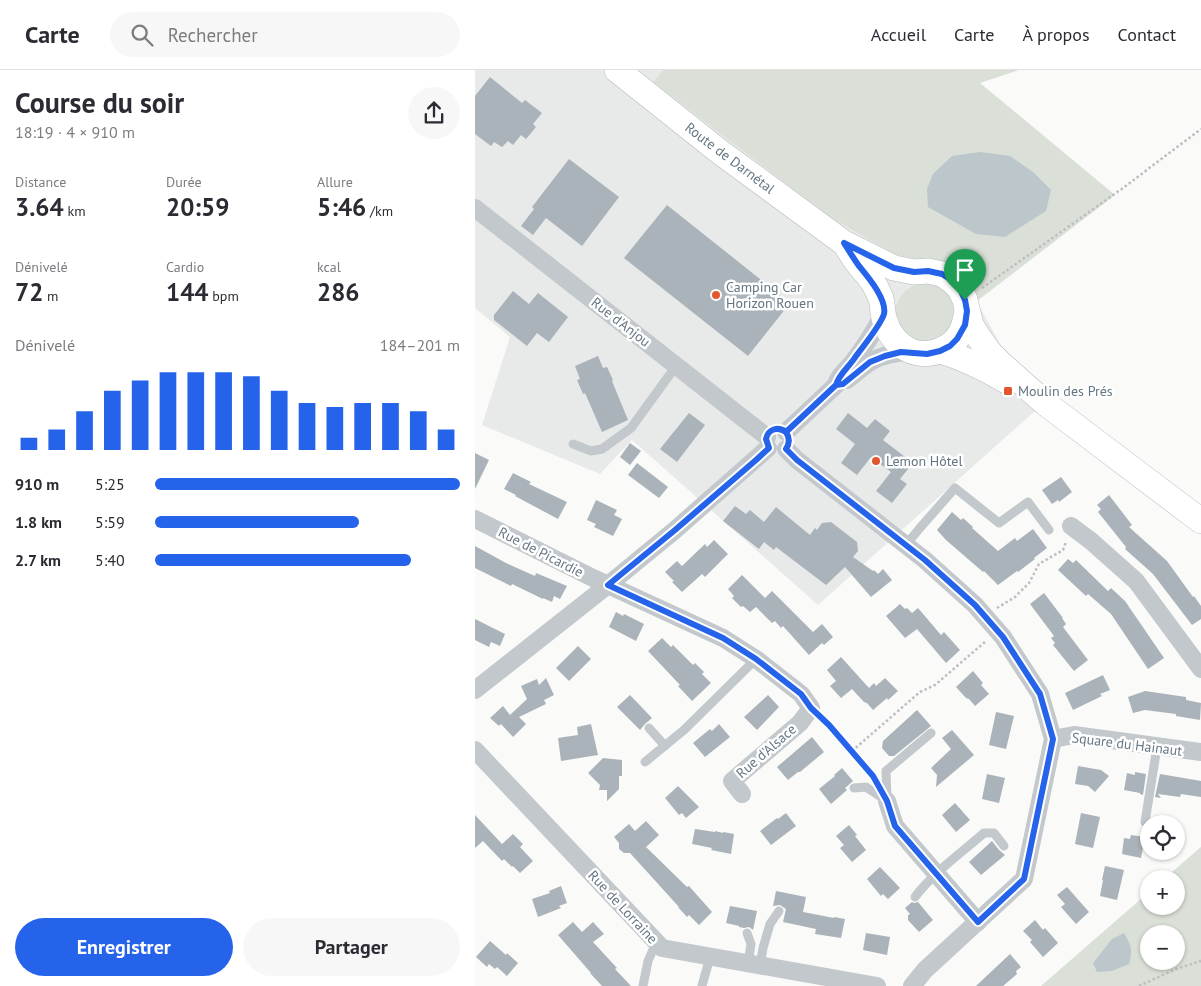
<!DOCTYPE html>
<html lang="fr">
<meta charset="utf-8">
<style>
:root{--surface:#fff;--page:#f7f7f7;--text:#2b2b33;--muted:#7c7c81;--line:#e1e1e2;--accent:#2563eb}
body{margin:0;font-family:"PT Sans",sans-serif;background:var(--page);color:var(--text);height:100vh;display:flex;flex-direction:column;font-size:19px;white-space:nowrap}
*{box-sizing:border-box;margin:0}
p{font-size:16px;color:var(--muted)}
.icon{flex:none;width:28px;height:28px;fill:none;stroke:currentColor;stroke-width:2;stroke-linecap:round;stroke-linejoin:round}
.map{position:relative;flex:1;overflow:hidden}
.drawer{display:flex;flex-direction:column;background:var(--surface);width:475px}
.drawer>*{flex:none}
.controls{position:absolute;left:665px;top:745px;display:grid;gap:10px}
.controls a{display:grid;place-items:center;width:45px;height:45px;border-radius:50%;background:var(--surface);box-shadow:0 1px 4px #0004;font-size:25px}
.pin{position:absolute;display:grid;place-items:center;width:42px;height:42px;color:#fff;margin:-51px -21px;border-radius:50% 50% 50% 0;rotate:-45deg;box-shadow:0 0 5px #0007}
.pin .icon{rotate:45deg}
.round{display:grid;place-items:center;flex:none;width:52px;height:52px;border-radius:26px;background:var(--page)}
.summary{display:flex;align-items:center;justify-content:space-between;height:85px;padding:0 15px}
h1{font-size:28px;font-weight:700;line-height:38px}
.figures{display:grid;grid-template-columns:repeat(3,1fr);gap:8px;height:85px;padding:5px 15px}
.figures div{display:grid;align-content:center}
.figures b{font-size:25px;font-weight:700}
.figures small{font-size:14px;font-weight:400}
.figures p{font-size:14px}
.chart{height:140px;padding:10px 15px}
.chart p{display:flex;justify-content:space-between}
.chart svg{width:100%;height:90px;margin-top:5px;stroke:var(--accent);stroke-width:6}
.cta{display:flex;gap:10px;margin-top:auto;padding:10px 15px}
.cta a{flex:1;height:58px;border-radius:30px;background:var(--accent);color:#fff;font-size:20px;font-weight:700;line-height:58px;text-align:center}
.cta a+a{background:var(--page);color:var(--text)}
ul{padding:0 15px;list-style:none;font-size:16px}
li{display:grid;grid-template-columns:80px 60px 1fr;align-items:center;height:38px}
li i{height:12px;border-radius:6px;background:var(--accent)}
header{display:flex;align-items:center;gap:30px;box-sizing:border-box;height:70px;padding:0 25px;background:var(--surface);border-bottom:1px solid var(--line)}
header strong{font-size:24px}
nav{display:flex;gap:28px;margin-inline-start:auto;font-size:18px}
.search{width:350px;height:45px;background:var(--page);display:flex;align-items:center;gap:12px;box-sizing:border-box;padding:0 18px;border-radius:28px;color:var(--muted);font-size:19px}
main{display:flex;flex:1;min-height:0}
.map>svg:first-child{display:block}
</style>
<header>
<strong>Carte</strong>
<div class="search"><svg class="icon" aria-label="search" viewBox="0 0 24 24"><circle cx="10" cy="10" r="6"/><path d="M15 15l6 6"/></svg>Rechercher</div>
<nav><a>Accueil</a><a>Carte</a><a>À propos</a><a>Contact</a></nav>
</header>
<main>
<section class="drawer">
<div class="summary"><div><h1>Course du soir</h1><p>18:19 · 4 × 910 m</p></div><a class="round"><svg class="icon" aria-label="share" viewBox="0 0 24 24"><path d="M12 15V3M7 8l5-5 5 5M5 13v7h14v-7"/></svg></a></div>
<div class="figures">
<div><p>Distance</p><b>3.64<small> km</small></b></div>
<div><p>Durée</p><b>20:59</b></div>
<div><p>Allure</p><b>5:46<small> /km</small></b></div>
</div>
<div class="figures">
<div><p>Dénivelé</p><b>72<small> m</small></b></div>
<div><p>Cardio</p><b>144<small> bpm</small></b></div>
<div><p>kcal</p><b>286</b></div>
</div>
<div class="chart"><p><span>Dénivelé</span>184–201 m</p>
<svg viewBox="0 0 160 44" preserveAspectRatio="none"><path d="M5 44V38M15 44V34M25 44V25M35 44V15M45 44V10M55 44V6M65 44V6M75 44V6M85 44V8M95 44V15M105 44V21M115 44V23M125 44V21M135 44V21M145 44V25M155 44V34"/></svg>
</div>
<ul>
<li><b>910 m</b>5:25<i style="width:100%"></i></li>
<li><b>1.8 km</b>5:59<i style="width:67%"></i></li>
<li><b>2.7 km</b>5:40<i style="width:84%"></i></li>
</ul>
<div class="cta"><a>Enregistrer</a><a>Partager</a></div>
</section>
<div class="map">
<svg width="726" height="916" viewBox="0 0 726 916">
<rect width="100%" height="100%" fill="#fafaf8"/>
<path fill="#e8e9e9" d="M 0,0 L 188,0 L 178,12 L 423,186 L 482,195 L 561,340 L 343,535 L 157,370 L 125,404 L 7,355 L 35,267 L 0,238 Z"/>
<g fill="#dadfd7" fill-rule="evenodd">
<path d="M 188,0 L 544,0 L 505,13 L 640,125 L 502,231 L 482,195 L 423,186 L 353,146 L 178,12 Z"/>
<path d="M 445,212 L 475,219 L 486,248 L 458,276 L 431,267 C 428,262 423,255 421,249 C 417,231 431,218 445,212 Z"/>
<path d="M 726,777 L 726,916 L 566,916 L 674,822 L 674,836 L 701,836 L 701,809 L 689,809 ZM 674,864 L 701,864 L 701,891 L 674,891 Z"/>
</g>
<g fill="#bbc7cb">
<path d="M 505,82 L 535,86 L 558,102 L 576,120 L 571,141 L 530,167 L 501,164 L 453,137 L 452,119 L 458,104 L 477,86 Z"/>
<path d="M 649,863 C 656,875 658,880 654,894 L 637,901 L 622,902 L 618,893 L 637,869 Z"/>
</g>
<g fill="#aab3b9">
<path d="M 15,7 L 47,33 L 50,30 L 67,43 L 58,54 L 61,57 L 51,69 L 46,65 L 38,75 L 33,71 L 27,77 L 19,72 L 16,76 L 0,64 L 0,26 Z"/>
<path d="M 94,89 L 144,127 L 107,176 L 71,148 L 58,165 L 46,156 L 59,139 L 57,137 Z"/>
<path d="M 192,135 L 315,233 L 273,286 L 149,188 Z"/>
<path d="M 38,221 L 54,234 L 63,223 L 93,247 L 74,272 L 62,263 L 52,276 L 19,250 L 19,245 Z"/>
<path d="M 123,286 L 128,298 L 132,297 L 138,310 L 137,311 L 153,350 L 127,362 L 110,323 L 108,324 L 102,310 L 105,309 L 100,296 Z"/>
<path d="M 214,343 L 230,355 L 202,392 L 185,379 Z"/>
<path d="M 373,343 L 392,358 L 400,349 L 415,361 L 408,370 L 438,393 L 425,409 L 432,414 L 417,433 L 401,421 L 416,402 L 396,387 L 382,405 L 366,393 L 380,374 L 361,359 Z"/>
<path d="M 155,373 L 166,381 L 155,395 L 145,387 Z"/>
<path d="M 0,383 L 14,390 L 0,419 Z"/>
<path d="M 162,393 L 193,417 L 184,428 L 153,405 Z"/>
<path d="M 38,403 L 56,412 L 54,414 L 92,432 L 83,449 L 40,426 L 41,425 L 29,419 Z"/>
<path d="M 586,407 L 597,422 L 584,432 L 583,430 L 577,434 L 567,420 Z"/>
<path d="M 634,425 L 657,455 L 654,457 L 692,491 L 718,527 L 719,526 L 726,536 L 726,549 L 717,555 L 678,504 L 650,479 L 651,477 L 623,442 L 626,439 L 622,435 Z"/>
<path d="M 121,430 L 142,440 L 139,445 L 147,449 L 138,466 L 119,457 L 121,454 L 112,450 Z"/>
<path d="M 260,436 L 271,444 L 275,440 L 289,452 L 301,437 L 335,465 L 340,458 L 342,460 L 347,453 L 356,452 L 382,472 L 383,481 L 378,487 L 398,501 L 399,500 L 403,504 L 408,499 L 417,510 L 396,527 L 370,497 L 351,515 L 301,477 L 299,480 L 289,472 L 284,479 L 248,451 Z"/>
<path d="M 477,442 L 486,450 L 488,448 L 498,457 L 497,458 L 523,481 L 540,468 L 542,471 L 558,459 L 572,478 L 559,488 L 560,489 L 543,502 L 542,501 L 523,515 L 509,501 L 508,502 L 471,470 L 462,460 Z"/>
<path d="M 239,470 L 253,484 L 230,507 L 227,504 L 207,522 L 197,512 L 199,511 L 190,502 L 202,491 L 207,496 L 230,474 L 232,477 Z"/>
<path d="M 0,476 L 31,493 L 60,506 L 61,503 L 92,516 L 85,529 L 79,526 L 77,532 L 68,528 L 68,529 L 37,514 L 36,516 L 0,498 Z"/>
<path d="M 593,489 L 598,493 L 601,490 L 633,521 L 636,518 L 650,531 L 689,588 L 673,599 L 636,544 L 613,524 L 611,526 L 583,500 Z"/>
<path d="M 267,505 L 290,528 L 297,521 L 338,562 L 347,554 L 358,567 L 349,575 L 347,573 L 334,585 L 308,556 L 306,558 L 300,551 L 297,553 L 281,537 L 275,542 L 268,536 L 266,537 L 257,528 L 259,526 L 253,519 Z"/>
<path d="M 569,523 L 588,548 L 587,548 L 591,554 L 588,557 L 613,590 L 599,601 L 578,575 L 580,573 L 576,568 L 579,566 L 555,534 Z"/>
<path d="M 425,534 L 430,539 L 432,538 L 437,543 L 443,538 L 466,565 L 469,562 L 485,580 L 471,593 L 442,559 L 430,568 L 411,546 Z"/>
<path d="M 141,542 L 148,546 L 149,544 L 169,554 L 161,571 L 134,557 Z"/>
<path d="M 0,549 L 30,564 L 25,576 L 16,572 L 14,577 L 0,570 Z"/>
<path d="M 187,568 L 196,577 L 198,575 L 218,595 L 220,593 L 229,602 L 227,604 L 236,613 L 217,631 L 203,616 L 205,615 L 173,581 Z"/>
<path d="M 103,576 L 116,589 L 94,611 L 81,598 Z"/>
<path d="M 366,587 L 394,618 L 399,613 L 401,616 L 410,608 L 423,621 L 413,630 L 412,628 L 398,640 L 392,633 L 389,632 L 377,619 L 366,628 L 355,616 L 361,611 L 352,600 Z"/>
<path d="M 498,601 L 508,613 L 506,615 L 514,624 L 500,636 L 494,629 L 491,628 L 481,617 Z"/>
<path d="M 628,605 L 635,620 L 625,624 L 627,626 L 598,640 L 590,623 Z"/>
<path d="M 71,608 L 79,625 L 69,630 L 71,634 L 44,647 L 51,654 L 38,667 L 26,654 L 24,656 L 15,648 L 28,636 L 35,645 L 52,629 L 46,616 L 62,609 L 64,615 Z"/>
<path d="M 670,621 L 711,627 L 711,630 L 726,633 L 725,650 L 701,646 L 701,644 L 670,640 L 658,643 L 653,627 Z"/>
<path d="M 155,625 L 177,648 L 170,654 L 165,660 L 142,637 Z"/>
<path d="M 293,625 L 304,637 L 282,660 L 269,647 Z"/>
<path d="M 442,640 L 456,656 L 419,686 L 414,686 L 407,678 L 408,671 Z"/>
<path d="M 521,642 L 539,646 L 531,679 L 514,675 Z"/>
<path d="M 116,654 L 123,685 L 86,691 L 83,668 L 103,665 L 102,657 Z"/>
<path d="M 244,654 L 255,667 L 230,687 L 218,673 L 235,659 L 237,661 Z"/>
<path d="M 477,660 L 499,685 L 461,717 L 462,705 L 456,698 L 476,679 L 467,668 Z"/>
<path d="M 337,667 L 349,682 L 325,702 L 323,702 L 313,710 L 302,697 Z"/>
<path d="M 128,688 L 147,690 L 147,706 L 144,706 L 144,719 L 132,731 L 132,720 L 124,720 L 125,715 L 113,703 Z"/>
<path d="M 603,696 L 626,700 L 634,706 L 620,722 L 613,716 L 600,714 Z"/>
<path d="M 367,698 L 378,711 L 370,718 L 372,720 L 356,734 L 344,719 L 360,706 L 359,705 Z"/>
<path d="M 660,702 L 671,704 L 668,725 L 665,724 L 665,723 L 649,720 L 652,703 L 660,705 Z"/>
<path d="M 512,704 L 530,708 L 524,733 L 507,729 Z"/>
<path d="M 685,704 L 726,711 L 726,727 L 706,724 L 705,727 L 683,724 L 686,728 L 680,727 Z"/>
<path d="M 203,716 L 224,737 L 211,748 L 207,743 L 204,745 L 190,728 Z"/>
<path d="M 480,733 L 495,750 L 481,762 L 467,745 Z"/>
<path d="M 311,743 L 321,756 L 296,775 L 285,761 L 302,748 L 303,749 Z"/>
<path d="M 606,743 L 625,747 L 618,778 L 600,774 Z"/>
<path d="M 0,745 L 27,774 L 38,764 L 48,774 L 45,777 L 58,791 L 45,803 L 38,796 L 37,797 L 29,789 L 27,791 L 8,771 L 0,778 Z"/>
<path d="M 171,751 L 184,765 L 171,777 L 212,817 L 214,816 L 237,842 L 224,855 L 214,845 L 212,847 L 203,837 L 204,837 L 155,783 L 149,783 L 144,779 L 144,773 L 139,767 L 154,754 L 160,761 Z"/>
<path d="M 374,755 L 382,765 L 380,766 L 391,780 L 377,792 L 365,778 L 369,775 L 361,766 Z"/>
<path d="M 220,759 L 240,762 L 240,761 L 248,763 L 248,762 L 259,764 L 256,784 L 236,780 L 237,778 L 217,774 Z"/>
<path d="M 656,765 L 670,767 L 666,788 L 647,784 L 649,768 L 655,769 Z"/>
<path d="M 517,771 L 524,780 L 530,785 L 506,805 L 494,792 Z"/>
<path d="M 630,796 L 649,800 L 642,830 L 625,826 L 628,810 L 627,810 Z"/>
<path d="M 405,797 L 425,818 L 413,829 L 408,824 L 406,826 L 392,809 Z"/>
<path d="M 86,816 L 92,833 L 84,836 L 86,838 L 63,847 L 57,829 L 75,823 L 74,821 Z"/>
<path d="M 592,817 L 614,842 L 601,854 L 586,837 L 590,834 L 582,825 Z"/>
<path d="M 301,821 L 331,827 L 328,842 L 359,848 L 359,847 L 370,849 L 366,868 L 340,864 L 341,859 L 308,852 L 311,839 L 305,835 L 298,836 Z"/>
<path d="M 437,832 L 439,833 L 443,832 L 458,850 L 444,862 L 433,850 L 433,845 L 435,844 L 430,838 Z"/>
<path d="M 255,836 L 282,841 L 278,860 L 274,857 L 269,858 L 264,857 L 264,856 L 251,853 Z"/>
<path d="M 560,850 L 568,860 L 570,858 L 583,873 L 568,887 L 555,872 L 557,870 L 548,861 Z"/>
<path d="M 98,852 L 107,862 L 118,852 L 129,864 L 118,872 L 142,898 L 140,899 L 156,916 L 127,916 L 115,903 L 116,903 L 83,865 Z"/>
<path d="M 391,863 L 415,867 L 412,885 L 388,880 Z"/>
<path d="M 15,871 L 31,885 L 32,883 L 43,893 L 32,906 L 22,897 L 20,899 L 14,894 L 12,897 L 1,887 Z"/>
<path d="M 535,884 L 546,897 L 541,901 L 542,904 L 528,916 L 501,916 Z"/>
</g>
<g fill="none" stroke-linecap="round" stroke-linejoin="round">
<defs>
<g id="secondary">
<path d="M 142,0 L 245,82 L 369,173 L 419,198 L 439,202 L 453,201 L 467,204 L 477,211 L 485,219 L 490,230 L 496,255 L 502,265 L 515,283 L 525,293 L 570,333 L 726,451"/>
<path d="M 372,177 C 376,184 380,190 385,196 C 390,202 396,208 399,214 C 402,219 404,224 406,228 C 408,236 407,243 410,251 C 414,265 423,275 436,281 C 445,285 458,284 466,280 C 484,273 489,259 492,241"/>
<path d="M 465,281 C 490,288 511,299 533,312"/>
</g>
</defs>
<use href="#secondary" stroke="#b3babf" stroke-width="26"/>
<g stroke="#bbbfc2" stroke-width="2.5" stroke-dasharray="2.5 2.5" stroke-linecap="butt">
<path d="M 507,218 L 648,118 L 726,59"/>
<path d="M 522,538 L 540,527 L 554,513 L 564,494 L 588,480 L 591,472"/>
<path d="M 347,648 L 355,655 L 399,708"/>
<path d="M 377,681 L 445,622 L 460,615 L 511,571"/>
<path d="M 664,916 L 701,899 L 726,891"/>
</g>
<g stroke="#c3c8cc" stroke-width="9">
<path d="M 98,374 L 116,381 L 127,379 L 156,358 L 201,296"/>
<path d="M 431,475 L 444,459 L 480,418 L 524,453 L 553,432 L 574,460"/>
<path d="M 174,658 L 190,676"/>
<path d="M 170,692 L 209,660 L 281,589"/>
<path d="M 379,718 L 391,717 L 412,731"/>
<path d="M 412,731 L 411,701 L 456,663"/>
<path d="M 670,752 L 682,677"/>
<path d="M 440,827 C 459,802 486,783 509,763 L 519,763 L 529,776"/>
<path d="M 272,863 L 276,874 L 273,894"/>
<path d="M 285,896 L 288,878 L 295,854 L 304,841"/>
<path d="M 168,916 L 173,891 L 181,873"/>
<path d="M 227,916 L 235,887"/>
</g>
<g stroke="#c3c8cc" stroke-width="18">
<path d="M 0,138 L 292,367"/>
<path d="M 372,310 C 380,304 387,297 395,292 C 408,284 424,282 439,282"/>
<path d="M 311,362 L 361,315 C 363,306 371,300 377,293 C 389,278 400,260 409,243"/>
<path d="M 311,379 L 322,390 L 450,490 L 500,535 L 528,567 L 565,624 L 578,669 L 549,809 L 450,900 L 437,916"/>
<path d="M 0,449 L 118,508 L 248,568 L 281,589 L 326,624 L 336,638 L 325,653 L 257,711 L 267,724"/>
<path d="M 596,456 L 616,471 L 661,511 L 726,599"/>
<path d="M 0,620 L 133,515 L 200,460 L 293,378"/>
<path d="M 578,669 L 599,665 L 726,682"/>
<path d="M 0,680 L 187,878 L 402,916"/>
<path d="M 412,731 L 420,756 L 503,852"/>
</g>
<use href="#secondary" stroke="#fff" stroke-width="25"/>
</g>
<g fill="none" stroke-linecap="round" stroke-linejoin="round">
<defs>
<path id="route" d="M 490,230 L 485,219 L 478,211 L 467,204 L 453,201 L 439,202 L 419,198 L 369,173 C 374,181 379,189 384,196 C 393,207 412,229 409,244 C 406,254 388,277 381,286 C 375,296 364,304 361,315 L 311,362 C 303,356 293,359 291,369 L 294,378 L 281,390 L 200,460 L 133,515 L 248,568 L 281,589 L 326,624 L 336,638 L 354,655 L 398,706 L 412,731 L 420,756 L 503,852 L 549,809 L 578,669 L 565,624 L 528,567 L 500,535 L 450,490 L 322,390 L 311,379 C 315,373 315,368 311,362 L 361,315 L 368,314 L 395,292 L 410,286 L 426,282 L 452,284 L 465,281 L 475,276 L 482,269 L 490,255 L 492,241 L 490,230"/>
</defs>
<use href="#route" stroke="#fff" stroke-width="10"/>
<use href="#route" stroke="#2563eb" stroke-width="6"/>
</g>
<g fill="#e4572e" stroke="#fff" stroke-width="2">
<circle cx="241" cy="225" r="5"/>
<rect x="528" y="316" width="10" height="10" rx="2.5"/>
<circle cx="401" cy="391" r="5"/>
</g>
<g text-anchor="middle" stroke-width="5" stroke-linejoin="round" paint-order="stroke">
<g font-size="14" fill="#657683" stroke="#fff">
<text transform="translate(255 88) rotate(37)" y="5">Route de Darnétal</text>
<text transform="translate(146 252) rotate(38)" y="5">Rue d'Anjou</text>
<text transform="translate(66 482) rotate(27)" y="5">Rue de Picardie</text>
<text transform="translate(652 674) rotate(7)" y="5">Square du Hainaut</text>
<text transform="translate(291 681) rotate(-41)" y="5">Rue d'Alsace</text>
<text transform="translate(148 837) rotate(47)" y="5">Rue de Lorraine</text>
</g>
<g font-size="14" fill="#657683" stroke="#fff" text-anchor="start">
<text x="251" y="222">Camping Car<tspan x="251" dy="16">Horizon Rouen</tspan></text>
<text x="543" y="326">Moulin des Prés</text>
<text x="411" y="396">Lemon Hôtel</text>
</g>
</g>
</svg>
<div class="controls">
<a><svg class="icon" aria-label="locate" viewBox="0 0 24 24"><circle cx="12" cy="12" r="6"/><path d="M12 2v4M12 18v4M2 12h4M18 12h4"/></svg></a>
<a>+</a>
<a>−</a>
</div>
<div class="pin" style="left:490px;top:230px;background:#1e9e55"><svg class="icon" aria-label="arrive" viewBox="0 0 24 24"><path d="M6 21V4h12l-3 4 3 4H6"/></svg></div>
</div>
</main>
